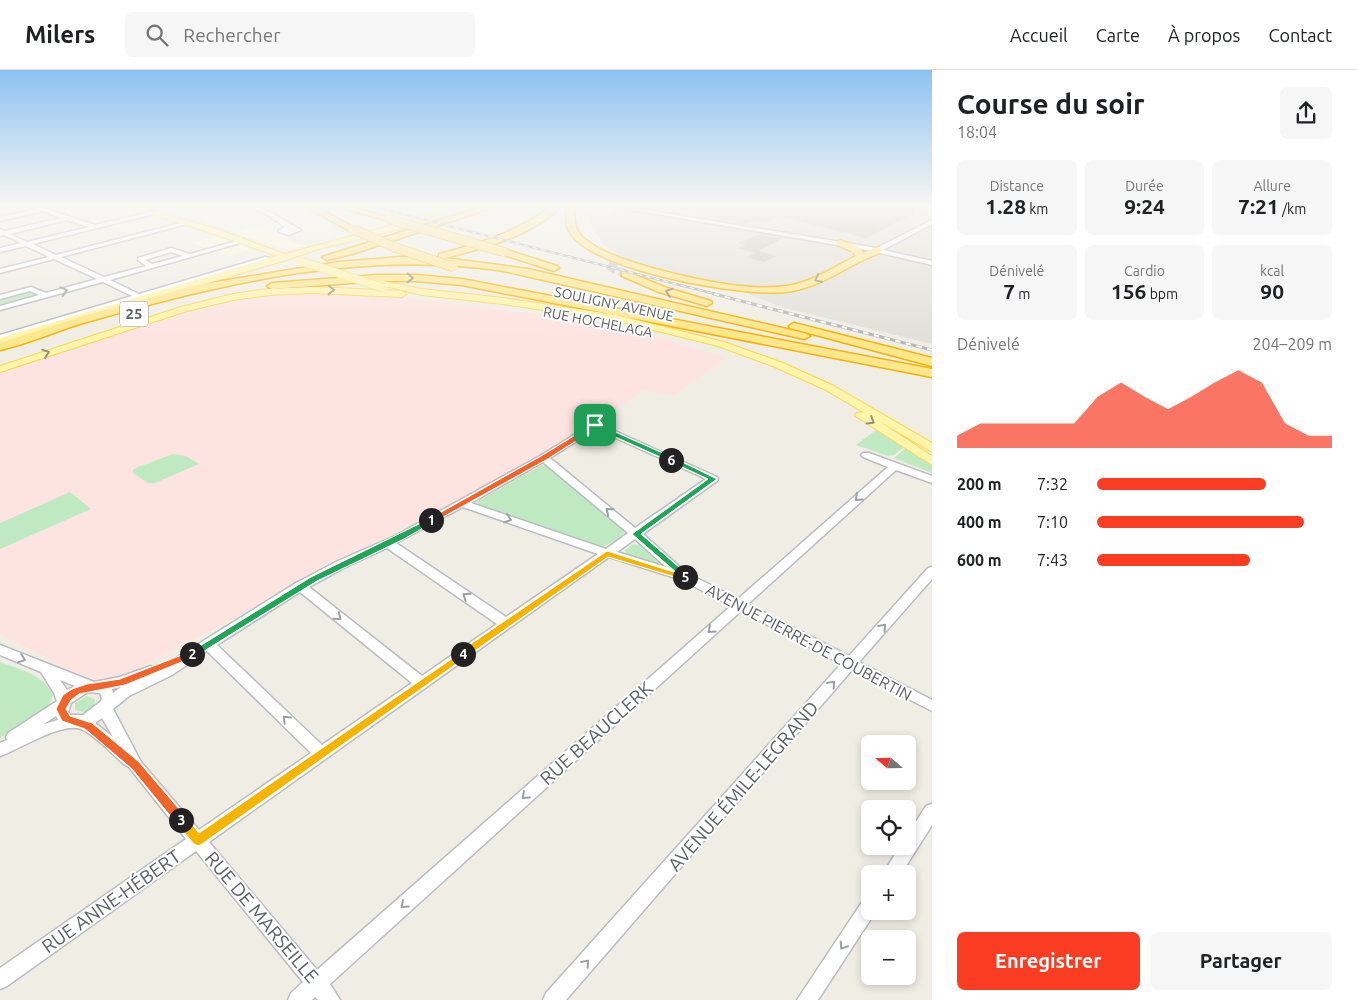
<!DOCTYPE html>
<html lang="fr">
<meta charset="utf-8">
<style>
:root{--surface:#fff;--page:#f6f6f6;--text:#202124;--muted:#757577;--line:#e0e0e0;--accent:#f93c22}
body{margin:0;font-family:Ubuntu,sans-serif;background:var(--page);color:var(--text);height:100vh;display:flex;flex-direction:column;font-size:19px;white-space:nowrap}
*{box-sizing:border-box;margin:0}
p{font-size:16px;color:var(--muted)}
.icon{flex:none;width:28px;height:28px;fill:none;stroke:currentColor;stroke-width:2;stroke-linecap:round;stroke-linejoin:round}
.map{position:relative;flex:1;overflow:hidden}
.sheet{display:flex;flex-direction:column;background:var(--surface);width:425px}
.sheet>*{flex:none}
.needle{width:32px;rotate:290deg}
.controls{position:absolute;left:861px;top:665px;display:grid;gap:10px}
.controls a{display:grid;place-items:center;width:55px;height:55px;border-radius:8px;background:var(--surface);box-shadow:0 2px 8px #0003;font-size:25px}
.pin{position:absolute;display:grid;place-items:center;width:42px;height:42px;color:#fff;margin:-21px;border-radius:10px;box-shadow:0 2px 8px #0006}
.km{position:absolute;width:25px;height:25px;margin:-12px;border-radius:50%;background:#222;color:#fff;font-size:14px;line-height:25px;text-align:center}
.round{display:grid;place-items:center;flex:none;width:52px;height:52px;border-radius:8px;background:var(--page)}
.headline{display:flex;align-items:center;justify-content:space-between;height:85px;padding:0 25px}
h1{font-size:28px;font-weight:700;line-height:38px}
.metrics{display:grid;grid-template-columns:repeat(3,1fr);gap:8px;height:85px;padding:5px 25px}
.metrics div{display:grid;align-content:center;border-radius:8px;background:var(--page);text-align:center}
.metrics b{font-size:21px;font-weight:700}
.metrics small{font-size:14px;font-weight:400}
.metrics p{font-size:14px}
.chart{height:140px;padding:10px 25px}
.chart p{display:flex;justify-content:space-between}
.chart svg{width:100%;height:90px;margin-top:5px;fill:var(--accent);opacity:.7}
.primary-button{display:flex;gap:10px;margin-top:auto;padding:10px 25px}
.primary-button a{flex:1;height:58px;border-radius:8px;background:var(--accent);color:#fff;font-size:20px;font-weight:700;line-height:58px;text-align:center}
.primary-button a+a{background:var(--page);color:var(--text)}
ul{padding:0 25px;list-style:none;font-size:16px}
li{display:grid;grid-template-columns:80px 60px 1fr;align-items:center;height:38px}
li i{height:12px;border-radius:6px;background:var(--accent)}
header{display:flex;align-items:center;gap:30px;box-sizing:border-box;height:70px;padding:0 25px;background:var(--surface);border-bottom:1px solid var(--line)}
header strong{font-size:24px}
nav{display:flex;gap:28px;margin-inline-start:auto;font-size:18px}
.search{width:350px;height:45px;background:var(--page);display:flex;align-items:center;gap:12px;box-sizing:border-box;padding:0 18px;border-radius:8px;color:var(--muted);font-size:19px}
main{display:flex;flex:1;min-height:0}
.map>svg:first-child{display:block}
</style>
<header>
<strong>Milers</strong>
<div class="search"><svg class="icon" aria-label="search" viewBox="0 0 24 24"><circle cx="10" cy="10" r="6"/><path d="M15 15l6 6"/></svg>Rechercher</div>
<nav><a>Accueil</a><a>Carte</a><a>À propos</a><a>Contact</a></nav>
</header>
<main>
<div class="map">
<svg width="932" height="930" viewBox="0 0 932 930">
<rect width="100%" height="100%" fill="#f0eee4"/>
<g fill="#fff8db">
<path d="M 255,157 L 279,164 L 288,168 L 286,169 L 305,176 L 289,180 L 234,163 Z"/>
<path d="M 216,166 L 233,171 L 208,179 L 192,173 Z"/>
<path d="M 240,174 L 254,178 L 229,186 L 215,181 Z"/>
</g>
<path fill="#e1e0d9" d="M 620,135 L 932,135 L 932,274 L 781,237 L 724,214 L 633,193 L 605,176 L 595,162 L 588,145 L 609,146 L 622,136 Z"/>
<path fill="#fee4e0" d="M 299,222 L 343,223 L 402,227 L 565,248 L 653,265 L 726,288 L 674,325 L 643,321 L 539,388 L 112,612 L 89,608 L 69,600 L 0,564 L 0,302 L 165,246 L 232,230 Z"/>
<g fill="#bfeac1">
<path d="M 31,219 L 46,226 L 0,238 L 0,227 Z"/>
<path d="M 876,360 L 901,376 L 903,378 L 894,385 L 888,386 L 856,375 Z"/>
<path d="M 906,378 L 932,396 L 932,403 L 894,388 Z"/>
<path d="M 173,384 L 186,386 L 199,394 L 155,413 L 148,413 L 133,403 L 133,400 L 138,397 Z"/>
<path d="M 544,395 L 550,397 L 625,460 C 622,468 608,476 599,477 L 479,437 L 478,431 L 540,396 Z"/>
<path d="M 70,422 L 91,439 L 0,479 L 0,453 Z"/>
<path d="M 633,474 L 643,475 L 673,500 L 627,486 L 625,480 Z"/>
<path d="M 0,592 C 21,600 43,604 53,625 L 48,638 L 0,668 Z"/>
<path d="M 87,626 L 95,629 L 94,636 L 84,642 L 75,640 L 75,633 Z"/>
</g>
<g fill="#cbc8c1" stroke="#d6d0c2">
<path d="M 682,135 L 931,135 L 865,168 L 780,146 L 764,152 L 755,150 L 746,154 L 682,138 Z"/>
<path d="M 760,164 L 781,169 L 759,181 L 776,186 L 764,192 L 747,187 L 755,183 L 739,178 L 746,175 L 738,173 Z"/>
</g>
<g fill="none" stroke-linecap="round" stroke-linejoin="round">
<path stroke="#cbcac4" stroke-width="9" stroke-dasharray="9 4.5" stroke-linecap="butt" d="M 608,195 L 625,204"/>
<defs>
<g id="minor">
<path d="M 26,135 L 34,135 L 95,155 L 155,141 L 158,143 L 33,174 L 56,185 L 188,151 L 191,153 L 61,187 L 104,207 L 146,196 L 138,190 L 138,188 L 171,178 L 190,184 L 244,169 L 247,171 L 110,210 L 139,224 L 265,187 L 270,188 L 0,269 L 0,265 L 132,226 L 103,212 L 0,240 L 0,236 L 39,225 L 30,221 L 0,229 L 0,225 L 31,217 L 46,223 L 97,209 L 54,189 L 0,203 L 0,199 L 49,187 L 26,176 L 0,182 L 0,178 L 21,173 L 4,165 L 0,166 L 0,159 L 5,161 L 61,148 L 43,141 L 0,151 L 0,147 L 37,139 ZM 67,150 L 89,157 L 27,172 L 10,164 ZM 171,182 L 183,186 L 152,194 L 145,190 Z"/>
<path d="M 246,135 L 253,135 L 272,143 L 301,160 L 289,165 L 279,162 L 279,160 L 285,157 L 268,145 Z"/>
<path d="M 425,135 L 438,135 L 435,137 Z"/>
<path d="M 604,135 L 616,135 L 877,178 L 932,150 L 932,154 L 883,180 L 932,191 L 932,195 L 872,181 Z"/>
<path d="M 595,352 L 717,407 L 718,409 L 717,411 L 643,464 L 687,503 L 738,529 L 888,397 L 863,387 L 861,385 L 863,383 L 869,383 L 932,406 L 932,413 L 896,400 L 748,534 L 849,586 L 928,498 L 932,497 L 932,509 L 859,592 L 932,630 L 932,641 L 852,600 L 566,930 L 543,930 L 546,923 L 841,594 L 741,541 L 330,914 L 340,930 L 318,930 L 315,927 L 312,930 L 288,930 L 291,923 L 303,912 L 196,781 L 7,916 L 0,919 L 0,898 L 186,769 L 129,697 L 125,695 C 112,684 98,668 83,660 C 66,649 18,680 0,686 L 0,673 L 7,670 L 6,667 L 8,663 L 57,631 L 54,623 L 41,602 L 0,585 L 0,575 L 94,612 L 120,607 L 151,596 L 157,600 L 296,513 L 338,491 L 395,466 L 540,386 ZM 596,359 L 706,409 L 635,458 L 550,388 ZM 543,392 L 628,463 L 606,479 L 471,433 ZM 463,437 L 598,484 L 506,547 L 396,473 ZM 635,469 L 666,497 L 617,482 ZM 387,478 L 497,554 L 422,606 L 309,517 L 346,497 ZM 609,487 L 682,510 L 731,536 L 317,900 L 209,772 ZM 300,522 L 412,613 L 322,675 L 217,575 ZM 207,581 L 311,683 L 199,760 L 141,692 L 113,639 L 129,626 L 172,605 ZM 60,610 L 75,616 L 67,620 ZM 121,617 L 113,623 L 112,619 ZM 88,622 L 100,623 L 102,629 L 100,632 L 83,645 L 71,645 L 68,642 L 71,633 ZM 56,646 L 58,650 L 44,654 ZM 102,648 L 113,667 L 95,653 Z"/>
<path d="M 932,734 L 932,755 L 901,804 L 883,804 L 900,776 L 908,776 L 908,764 L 926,736 Z"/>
<path d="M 870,827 L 870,841 L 876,841 L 818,930 L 797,930 L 864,829 Z"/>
</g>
<g id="major">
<path d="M 121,135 C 132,135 141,141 152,141 C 164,141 178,135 191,135 L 160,143 L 214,158 L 285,184 L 404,152 L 451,135 L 460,135 L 400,159 L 315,180 L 290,189 L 0,274 L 0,268 L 277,186 L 208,162 Z"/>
<path d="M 373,209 L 422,219 L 503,228 L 617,245 L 724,272 L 783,293 L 834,316 L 932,373 L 932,382 L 877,350 L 932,386 L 932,395 L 857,347 L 855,345 L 857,343 L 863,342 L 826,320 L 775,297 L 718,276 L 617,251 L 503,234 L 422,225 L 373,213 Z"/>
<path d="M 312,217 L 402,221 L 406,224 L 402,227 L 312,223 L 269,225 L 233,230 L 187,241 L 0,302 L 0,296 L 181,237 L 233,224 L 269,219 Z"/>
</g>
<g id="highway">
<path d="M 302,135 L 312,135 L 357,159 L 350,161 Z"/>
<path d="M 331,135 L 344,135 L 393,149 L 389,151 Z"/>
<path d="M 488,135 L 501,135 L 352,184 L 327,190 L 322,187 Z"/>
<path d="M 553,135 L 562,135 C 533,166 484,178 445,188 L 528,199 L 804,263 L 810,266 L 804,269 L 504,201 C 365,180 226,212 94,250 C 62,258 32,273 0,280 L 0,273 L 83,246 L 197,215 L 339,192 L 400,187 L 439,188 L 439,184 C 480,174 519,161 553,135 Z"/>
<path d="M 568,135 L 576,135 C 574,145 573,152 578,161 C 593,190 708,213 741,216 C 756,218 771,218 786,216 C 811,213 834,197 856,186 L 853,182 L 837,175 L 836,173 L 840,170 L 860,178 L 863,183 L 878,177 L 883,180 C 877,185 867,188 859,192 C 836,204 813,219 786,222 C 743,227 595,201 571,164 C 564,155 566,146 568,135 Z"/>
<path d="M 504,179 L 557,196 L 559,198 L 554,201 L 501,184 L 501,180 Z"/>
<path d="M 625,201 L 667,218 L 711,231 L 712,233 L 707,236 L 659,222 L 622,206 L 622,202 Z"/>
<path d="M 378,205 L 415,205 L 462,209 L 932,299 L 932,307 L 462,215 L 415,211 L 378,211 L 272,219 L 267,216 L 272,213 Z"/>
<path d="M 794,253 L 932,288 L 932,296 L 790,258 L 789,256 Z"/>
</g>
</defs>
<use href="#minor" stroke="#b9bcc2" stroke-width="3"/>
<use href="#major" stroke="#fed550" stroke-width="2"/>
<use href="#highway" stroke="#f5b300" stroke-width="3"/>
<use href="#minor" fill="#fff" fill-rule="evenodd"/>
<use href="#major" fill="#fff5ab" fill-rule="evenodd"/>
<use href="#highway" fill="#ffe78d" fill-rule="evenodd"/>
<defs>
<path id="rail-far1" d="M 367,135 L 719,225"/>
<path id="rail" d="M 714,224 L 932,280"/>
</defs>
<use href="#rail-far1" stroke="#b6b7b7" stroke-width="2.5"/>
<use href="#rail" stroke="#b6b7b7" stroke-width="3"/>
<use href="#rail-far1" stroke="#fff" stroke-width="1" stroke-dasharray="4.5" stroke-linecap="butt"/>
<use href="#rail" stroke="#fff" stroke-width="2" stroke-dasharray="5.5" stroke-linecap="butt"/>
<defs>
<path id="major-bridge" d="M 300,191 L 384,218"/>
<g id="highway-bridge">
<path d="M 389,149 L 504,182"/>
<path d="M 353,159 L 394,177 L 453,197"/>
</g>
</defs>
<use href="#major-bridge" stroke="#fed550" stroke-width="9" stroke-linecap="butt"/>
<use href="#highway-bridge" stroke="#f5b300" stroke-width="10" stroke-linecap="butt"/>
<use href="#major-bridge" stroke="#fff5ab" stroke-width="8"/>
<use href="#highway-bridge" stroke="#ffe78d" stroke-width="9"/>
</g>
<defs><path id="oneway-chevron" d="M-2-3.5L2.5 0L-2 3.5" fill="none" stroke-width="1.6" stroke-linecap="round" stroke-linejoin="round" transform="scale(1.25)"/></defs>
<g stroke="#958f74">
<use href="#oneway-chevron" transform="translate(410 208) rotate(2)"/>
<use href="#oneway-chevron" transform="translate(818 209) rotate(154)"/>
<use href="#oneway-chevron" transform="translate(669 222) rotate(-161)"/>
</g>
<g stroke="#95947e">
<use href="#oneway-chevron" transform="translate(331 220) rotate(1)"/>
<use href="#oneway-chevron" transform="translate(46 283) rotate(-19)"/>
<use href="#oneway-chevron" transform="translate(871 351) rotate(32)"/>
</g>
<g stroke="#9da0a3">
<use href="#oneway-chevron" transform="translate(64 221) rotate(-15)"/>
<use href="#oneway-chevron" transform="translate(858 428) rotate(138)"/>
<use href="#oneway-chevron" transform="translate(609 441) rotate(-141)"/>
<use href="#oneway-chevron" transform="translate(508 449) rotate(19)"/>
<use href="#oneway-chevron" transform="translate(466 526) rotate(-146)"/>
<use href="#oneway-chevron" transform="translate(338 547) rotate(39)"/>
<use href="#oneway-chevron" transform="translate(883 557) rotate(-48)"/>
<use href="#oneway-chevron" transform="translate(711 560) rotate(138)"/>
<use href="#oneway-chevron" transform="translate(22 589) rotate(21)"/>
<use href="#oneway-chevron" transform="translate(832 614) rotate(-49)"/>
<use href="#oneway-chevron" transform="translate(286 649) rotate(-136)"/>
<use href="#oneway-chevron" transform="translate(525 726) rotate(138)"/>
<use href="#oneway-chevron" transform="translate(404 835) rotate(138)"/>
<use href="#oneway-chevron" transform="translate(843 876) rotate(123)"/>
<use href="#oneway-chevron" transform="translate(586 893) rotate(-49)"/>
</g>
<linearGradient id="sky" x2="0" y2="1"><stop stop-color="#8dc1f1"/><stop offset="0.51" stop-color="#f8f7f3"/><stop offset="1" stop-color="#f8f7f3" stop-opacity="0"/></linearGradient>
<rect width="932" height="265" fill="url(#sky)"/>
<path fill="#f0652b" stroke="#fff" d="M 595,353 L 599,355 L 598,357 L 546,390 L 434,452 L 427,450 L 541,386 Z"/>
<path fill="#22a559" stroke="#fff" d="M 431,448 L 435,450 L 434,452 L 402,470 L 317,511 L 196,586 L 192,587 L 187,584 L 311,507 Z"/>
<path fill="#f0652b" stroke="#fff" d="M 192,581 L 197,584 L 196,586 L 125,615 L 79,624 L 71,630 L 66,639 L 70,646 L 92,653 L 139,692 L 185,746 L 186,750 L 185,753 L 176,753 L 132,699 L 85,659 L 62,651 L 56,639 L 63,625 L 72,619 L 87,614 L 120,609 Z"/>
<path fill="#f5b400" stroke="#fff" d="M 463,581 L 467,584 L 466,587 L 202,774 L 198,776 L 194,774 L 176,753 L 175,750 L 176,746 L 185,746 L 199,763 Z"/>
<path fill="#f5b400" stroke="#fff" d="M 607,481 L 690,507 L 685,510 L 608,487 L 466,587 L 459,587 L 459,582 Z"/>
<path fill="#22a559" stroke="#fff" d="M 669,388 L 674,388 L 717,409 L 641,464 L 688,505 L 688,509 L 685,510 L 632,464 L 708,409 L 669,391 Z"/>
<path fill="#22a559" stroke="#fff" d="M 595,353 L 674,388 L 675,390 L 669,391 L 593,357 L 592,355 Z"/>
<g text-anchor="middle" stroke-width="4" stroke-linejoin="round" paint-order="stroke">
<g font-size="14" fill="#5c6066" stroke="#fff">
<text transform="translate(614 234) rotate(12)" y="5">SOULIGNY AVENUE</text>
<text transform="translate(598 252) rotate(11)" y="5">RUE HOCHELAGA</text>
</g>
<rect fill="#fff" stroke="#8d9094" stroke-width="1" x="120" y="231.5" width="28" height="25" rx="4"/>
<g font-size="15" font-weight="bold" fill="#5c6066">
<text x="134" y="249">25</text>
</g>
<g font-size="16" fill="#5c6066" stroke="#fff">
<text transform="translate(809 572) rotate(28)" y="6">AVENUE PIERRE-DE COUBERTIN</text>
</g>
<g font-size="19" fill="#5c6066" stroke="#fff">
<text transform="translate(596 663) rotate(-42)" y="7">RUE BEAUCLERK</text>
<text transform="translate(743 716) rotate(-49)" y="7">AVENUE ÉMILE-LEGRAND</text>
<text transform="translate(111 831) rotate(-35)" y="7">RUE ANNE-HÉBERT</text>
<text transform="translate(262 847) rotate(50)" y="7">RUE DE MARSEILLE</text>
</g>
</g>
</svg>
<div class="controls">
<a><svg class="needle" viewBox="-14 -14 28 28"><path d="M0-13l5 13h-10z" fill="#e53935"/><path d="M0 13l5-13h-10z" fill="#757577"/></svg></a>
<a><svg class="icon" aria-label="locate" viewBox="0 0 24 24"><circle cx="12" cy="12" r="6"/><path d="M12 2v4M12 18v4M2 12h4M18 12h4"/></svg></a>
<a>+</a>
<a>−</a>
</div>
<div class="pin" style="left:595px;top:355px;background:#1e9e55"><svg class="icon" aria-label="arrive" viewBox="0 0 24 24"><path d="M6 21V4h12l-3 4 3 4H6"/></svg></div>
<b class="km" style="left:431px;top:450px">1</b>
<b class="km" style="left:192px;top:584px">2</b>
<b class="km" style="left:181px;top:750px">3</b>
<b class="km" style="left:463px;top:584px">4</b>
<b class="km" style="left:685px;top:507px">5</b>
<b class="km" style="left:671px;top:390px">6</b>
</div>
<section class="sheet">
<div class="headline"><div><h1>Course du soir</h1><p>18:04</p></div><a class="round"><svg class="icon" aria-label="share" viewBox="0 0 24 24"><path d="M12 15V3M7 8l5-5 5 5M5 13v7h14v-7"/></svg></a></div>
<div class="metrics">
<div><p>Distance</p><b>1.28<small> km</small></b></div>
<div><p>Durée</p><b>9:24</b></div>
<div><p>Allure</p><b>7:21<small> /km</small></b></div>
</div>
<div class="metrics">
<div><p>Dénivelé</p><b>7<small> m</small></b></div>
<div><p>Cardio</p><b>156<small> bpm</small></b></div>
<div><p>kcal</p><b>90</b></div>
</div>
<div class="chart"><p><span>Dénivelé</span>204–209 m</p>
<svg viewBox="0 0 160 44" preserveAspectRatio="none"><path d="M0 44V38L10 32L20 32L30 32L40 32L50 32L60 19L70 12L80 19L90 25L100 19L110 12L120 6L130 12L140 32L150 38L160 38V44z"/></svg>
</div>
<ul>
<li><b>200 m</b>7:32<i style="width:72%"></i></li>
<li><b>400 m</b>7:10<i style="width:88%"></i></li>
<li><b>600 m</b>7:43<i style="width:65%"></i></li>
</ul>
<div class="primary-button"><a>Enregistrer</a><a>Partager</a></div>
</section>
</main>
